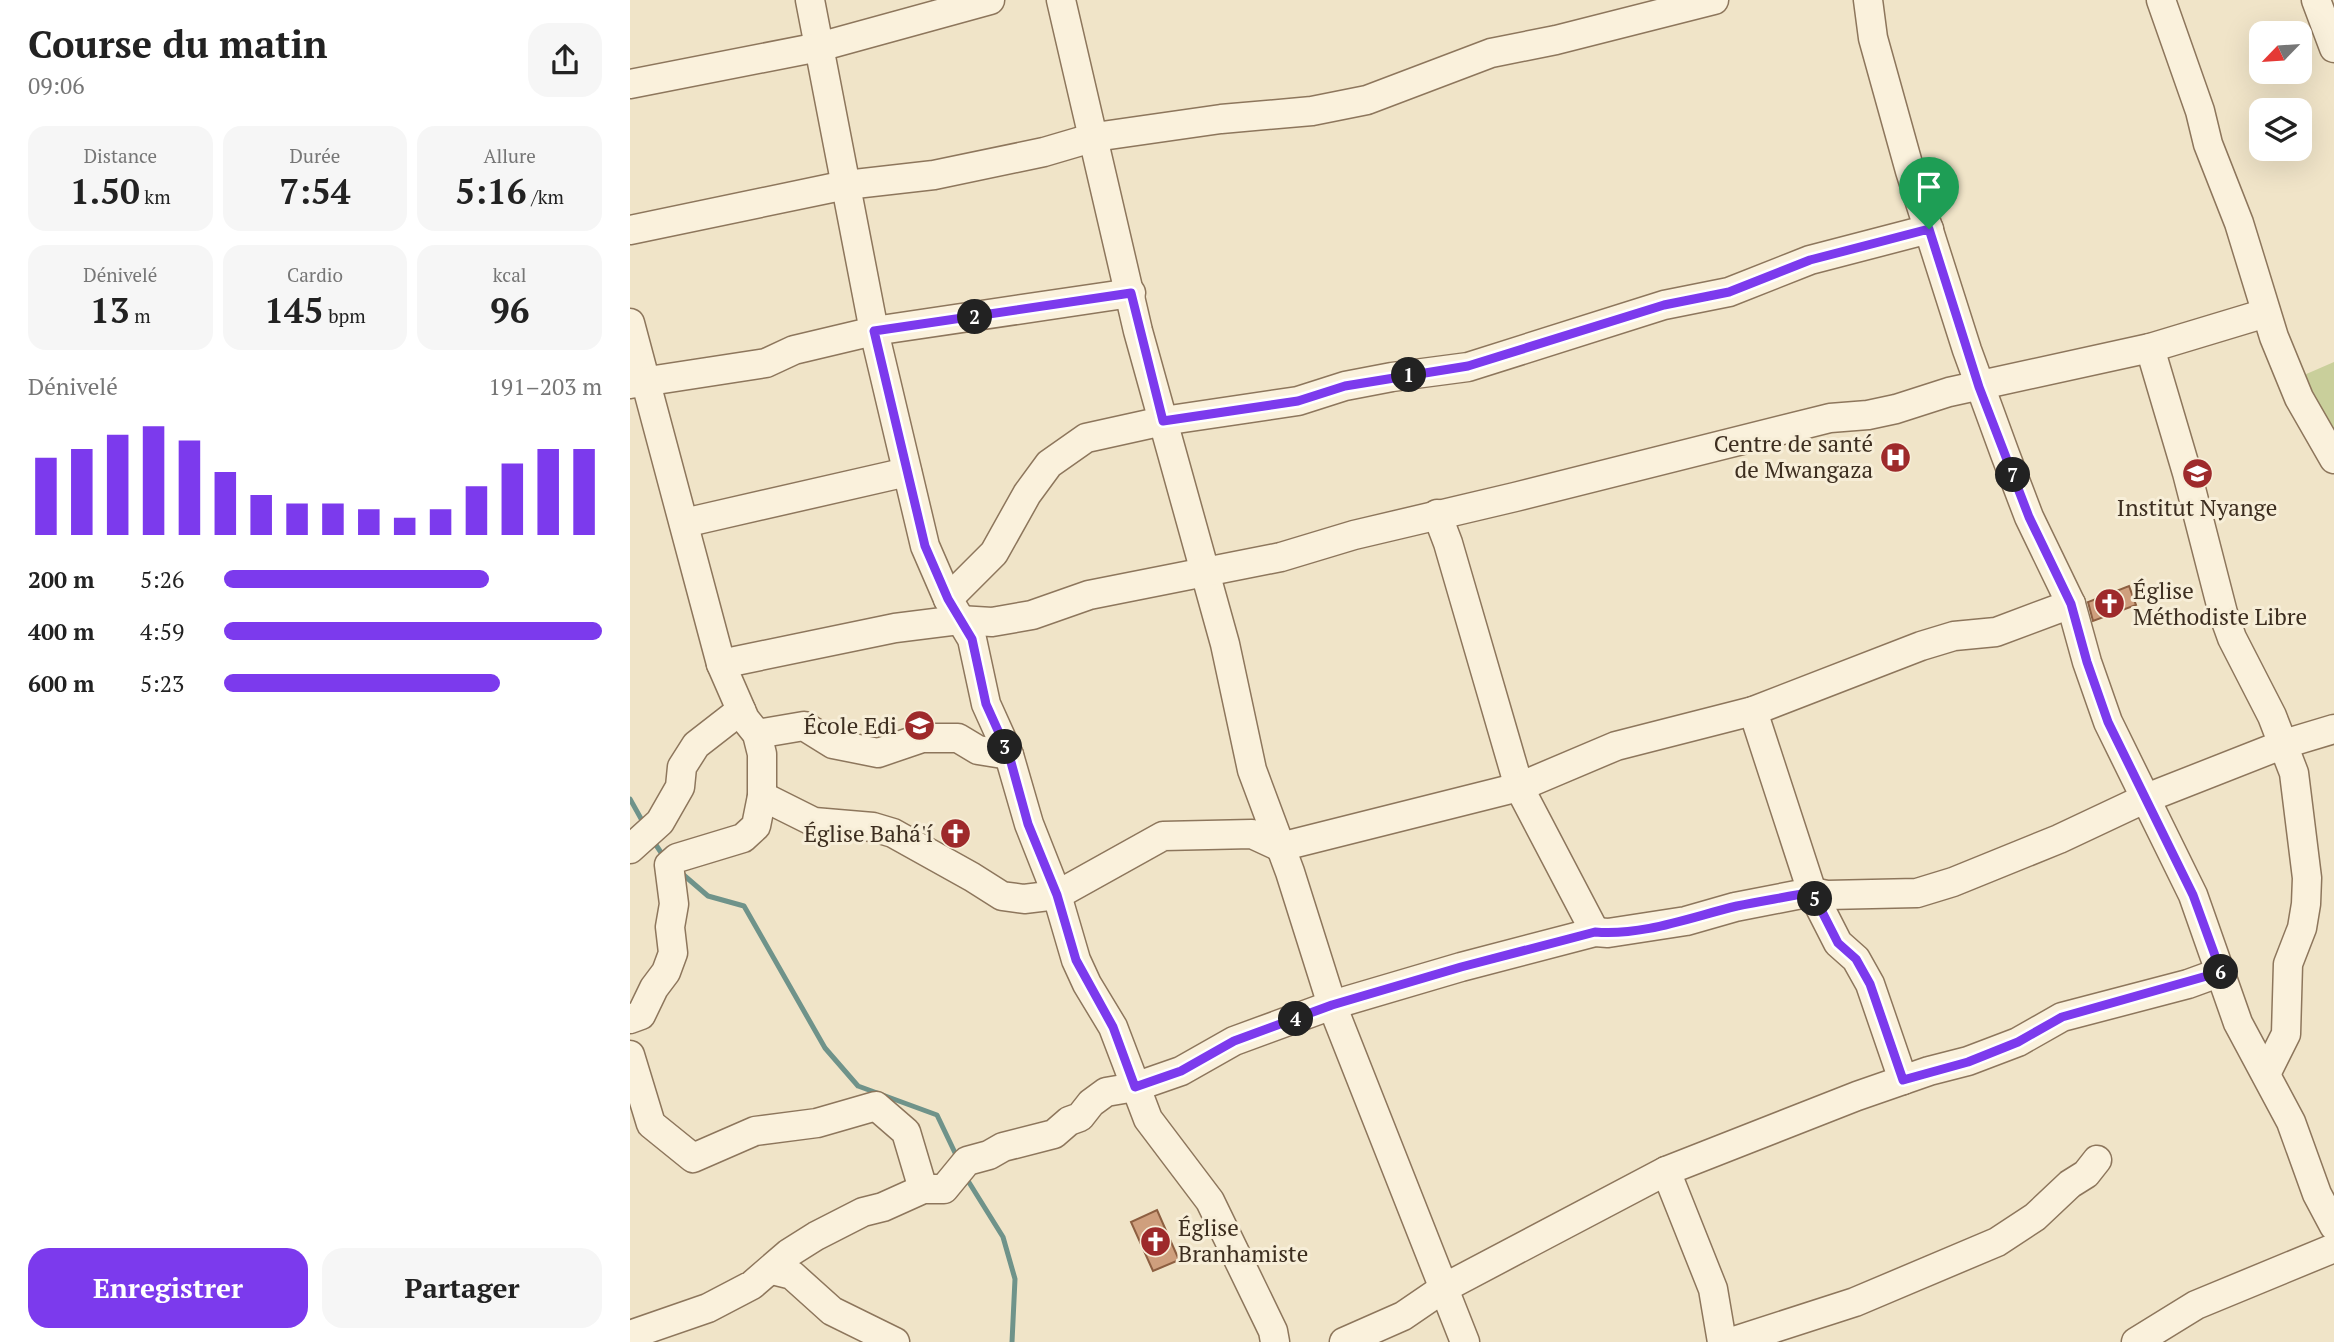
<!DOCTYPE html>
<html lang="fr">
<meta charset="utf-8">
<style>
:root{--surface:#fff;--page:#f6f6f6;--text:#222;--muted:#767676;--accent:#7c3aed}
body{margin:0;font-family:"PT Serif",serif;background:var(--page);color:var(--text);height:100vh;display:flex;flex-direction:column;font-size:26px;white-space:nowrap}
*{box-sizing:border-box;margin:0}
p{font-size:23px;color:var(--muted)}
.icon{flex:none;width:38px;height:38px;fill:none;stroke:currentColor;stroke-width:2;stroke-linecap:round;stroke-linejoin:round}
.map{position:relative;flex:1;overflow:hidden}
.details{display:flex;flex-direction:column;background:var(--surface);width:630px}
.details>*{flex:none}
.needle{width:46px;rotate:245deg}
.controls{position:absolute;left:1619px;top:21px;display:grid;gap:14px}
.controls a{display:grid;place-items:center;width:63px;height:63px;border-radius:14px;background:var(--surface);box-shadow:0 7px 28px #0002;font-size:35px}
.pin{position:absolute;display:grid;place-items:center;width:60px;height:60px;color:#fff;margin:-72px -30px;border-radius:50% 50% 50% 0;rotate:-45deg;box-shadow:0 0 7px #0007}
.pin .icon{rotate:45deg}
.km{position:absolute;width:35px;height:35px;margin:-18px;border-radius:50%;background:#222;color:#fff;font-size:19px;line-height:35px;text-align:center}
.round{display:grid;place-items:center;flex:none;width:74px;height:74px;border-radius:21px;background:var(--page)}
.head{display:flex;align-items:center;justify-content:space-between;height:119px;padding:0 28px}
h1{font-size:38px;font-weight:800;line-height:52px}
.figures{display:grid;grid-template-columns:repeat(3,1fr);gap:10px;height:119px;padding:7px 28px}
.figures div{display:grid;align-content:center;border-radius:18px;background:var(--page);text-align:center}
.figures b{font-size:35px;font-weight:800}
.figures small{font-size:19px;font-weight:400}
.figures p{font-size:19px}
.chart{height:196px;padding:14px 28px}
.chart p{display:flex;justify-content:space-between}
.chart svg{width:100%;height:126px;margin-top:7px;stroke:var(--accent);stroke-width:6}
.primary-button{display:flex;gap:14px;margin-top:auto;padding:14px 28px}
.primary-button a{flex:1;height:80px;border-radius:21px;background:var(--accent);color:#fff;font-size:28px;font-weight:800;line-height:80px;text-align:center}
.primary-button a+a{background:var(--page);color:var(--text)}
ul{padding:0 28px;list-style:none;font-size:23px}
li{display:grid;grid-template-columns:112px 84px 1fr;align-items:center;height:52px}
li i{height:18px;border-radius:9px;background:var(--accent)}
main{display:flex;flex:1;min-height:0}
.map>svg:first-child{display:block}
</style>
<main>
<section class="details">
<div class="head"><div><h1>Course du matin</h1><p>09:06</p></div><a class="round"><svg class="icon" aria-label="share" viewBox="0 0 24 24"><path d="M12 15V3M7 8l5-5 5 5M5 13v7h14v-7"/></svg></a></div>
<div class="figures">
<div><p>Distance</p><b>1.50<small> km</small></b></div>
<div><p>Durée</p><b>7:54</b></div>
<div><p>Allure</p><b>5:16<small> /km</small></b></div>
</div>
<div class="figures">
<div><p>Dénivelé</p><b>13<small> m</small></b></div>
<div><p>Cardio</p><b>145<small> bpm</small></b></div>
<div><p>kcal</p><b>96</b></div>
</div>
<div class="chart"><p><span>Dénivelé</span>191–203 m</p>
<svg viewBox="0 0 160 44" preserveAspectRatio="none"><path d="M5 44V17M15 44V14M25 44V9M35 44V6M45 44V11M55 44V22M65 44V30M75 44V33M85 44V33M95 44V35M105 44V38M115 44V35M125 44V27M135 44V19M145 44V14M155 44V14"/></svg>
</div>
<ul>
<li><b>200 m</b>5:26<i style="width:70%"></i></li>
<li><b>400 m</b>4:59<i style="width:100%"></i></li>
<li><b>600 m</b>5:23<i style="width:73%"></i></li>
</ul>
<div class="primary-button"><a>Enregistrer</a><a>Partager</a></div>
</section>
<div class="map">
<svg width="1704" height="1342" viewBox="0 0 1704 1342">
<rect width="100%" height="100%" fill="#f0e4c8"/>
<path fill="#c9cf9b" d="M 1704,362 L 1704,433 L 1674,375 Z"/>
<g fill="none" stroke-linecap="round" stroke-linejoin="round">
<g stroke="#6f938a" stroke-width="5">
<path d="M 0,799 L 14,824"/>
<path d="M 22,839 L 34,857"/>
<path d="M 49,871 L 78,896 L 114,906 L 195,1048 L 228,1086 L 307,1115 L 327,1157"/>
<path d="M 335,1176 L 373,1237 L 385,1279 L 382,1342"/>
</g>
</g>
<g fill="#cf9f7d" stroke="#8d5f41" stroke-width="2">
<path d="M 1499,586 L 1506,605 L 1463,621 L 1458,602 Z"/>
<path d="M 527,1210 L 549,1260 L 523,1271 L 501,1222 Z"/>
</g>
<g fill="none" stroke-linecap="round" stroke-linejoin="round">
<defs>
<g id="minor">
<path d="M 180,0 L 244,331 L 295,546 L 318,599 L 342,639 L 356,704 L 379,755 L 399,824 L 427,895 L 446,960 L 457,984 L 483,1027 L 518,1119 L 580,1201 L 643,1331 L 645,1342"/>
<path d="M 431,0 L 508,331 L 595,644 L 622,770 L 660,872 L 702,1005 L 835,1342"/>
<path d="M 1238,0 L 1243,38 L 1280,171 L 1337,350 L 1375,454 L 1399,517 L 1441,604 L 1457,662 L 1478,722 L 1563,895 L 1608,1023 L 1661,1122 L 1687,1194 L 1704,1226"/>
<path d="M 1531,0 L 1570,111 L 1578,144 L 1609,223 L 1644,337 L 1669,398 L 1704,459"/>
<path d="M 1686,0 L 1704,48"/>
<path d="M 0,84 L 189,47 L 360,0"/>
<path d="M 0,230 L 216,185 L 304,175 L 414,152 L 465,137 L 591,119 L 682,111 L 737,100 L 861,53 L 926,40 L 1084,0"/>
<path d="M 0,323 L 91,664 L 115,719 L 127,734 L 132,754 L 132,796 L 126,826 L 113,838 L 47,858 L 39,865 L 44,904 L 40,927 L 43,953 L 36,972 L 24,988 L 11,1015 L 0,1019"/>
<path d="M 1520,348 L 1557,473 L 1593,613 L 1602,638 L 1642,716 L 1664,773 L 1677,878 L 1676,904 L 1672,928 L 1658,964 L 1656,1034 L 1636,1074"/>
<path d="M 0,384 L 136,363 L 164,350 L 244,331 L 501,293"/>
<path d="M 807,514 L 818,543 L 889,787 L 965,932"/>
<path d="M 54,523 L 277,472"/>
<path d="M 318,599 L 364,553 L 397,494 L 419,464 L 456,438 L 533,421 L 668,401 L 715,386 L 762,377 L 838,367 L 1034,305 L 1099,292 L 1180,260 L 1299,229"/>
<path d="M 91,664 L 265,628 L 329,620 L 362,622 L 402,615 L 459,595 L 651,557 L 724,535 L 885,497 L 1200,418 L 1238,415 L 1266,409 L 1319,392 L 1520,348 L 1636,313"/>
<path d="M 1123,711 L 1182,892 L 1208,943 L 1226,959 L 1240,984 L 1273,1080"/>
<path d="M 127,734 L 174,726 L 203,744 L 248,753 L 292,738 L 328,738 L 348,750 L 379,755"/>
<path d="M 132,796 L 184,822 L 243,827 L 263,833 L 342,877 L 372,896 L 394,899 L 427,895 L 533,836 L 622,834 L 650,847 L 889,787 L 986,746 L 1123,711 L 1291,646 L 1324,636 L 1366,632 L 1441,604"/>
<path d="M 0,849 L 30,822 L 50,787 L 52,767 L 66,745 L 111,710"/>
<path d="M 0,1055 L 21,1124 L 63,1158 L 125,1131 L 187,1123 L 246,1106 L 276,1132 L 293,1189"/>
<path d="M 1036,1171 L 1083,1289 L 1092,1342"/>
<path d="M 142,1270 L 162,1275 L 202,1311 L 265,1342"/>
<path d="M 0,1335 L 78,1308 L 122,1285 L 159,1253 L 186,1236 L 233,1212 L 253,1207 L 293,1189 L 314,1189 L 337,1161 L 359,1155 L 373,1147 L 424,1134 L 439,1121 L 450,1117 L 461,1103 L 476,1092 L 505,1087 L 551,1071 L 604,1041 L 702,1005 L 831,967 L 965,932 L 978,933 L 1056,921 L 1105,907 L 1182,892 L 1197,895 L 1287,893 L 1323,882 L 1429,839 L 1514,799 L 1654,744 L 1704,729"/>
<path d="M 714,1342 L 773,1316 L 814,1288 L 1036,1171 L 1227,1096 L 1299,1071 L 1338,1061 L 1388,1042 L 1432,1017 L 1558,984 L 1591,972"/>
<path d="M 1101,1342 L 1225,1302 L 1367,1242 L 1405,1217 L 1440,1184 L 1456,1174 L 1467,1160"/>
<path d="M 1506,1342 L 1566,1305 L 1704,1248"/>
</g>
</defs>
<use href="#minor" stroke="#8d765c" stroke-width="31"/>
<use href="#minor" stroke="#faf1dc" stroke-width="28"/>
</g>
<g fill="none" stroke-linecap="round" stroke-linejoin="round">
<defs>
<path id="route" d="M 1299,229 L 1349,387 L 1399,517 L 1441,604 L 1457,662 L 1478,722 L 1563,895 L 1591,972 L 1432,1017 L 1388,1042 L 1338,1062 L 1273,1080 L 1240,984 L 1226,959 L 1208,943 L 1182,892 C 1157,897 1132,901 1107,906 C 1061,917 1013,936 965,932 L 831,967 L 702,1005 L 604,1041 L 551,1071 L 505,1087 L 483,1027 L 446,960 L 427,895 L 398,824 L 379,755 L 356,704 L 342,639 L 318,599 L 295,546 L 244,331 L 501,293 L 533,421 L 668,401 L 715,386 L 838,366 L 1034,305 L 1099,292 L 1180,260 Z"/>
</defs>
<use href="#route" stroke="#fff" stroke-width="14"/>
<use href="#route" stroke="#7c3aed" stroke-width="9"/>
</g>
<defs>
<symbol id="hospital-disc" viewBox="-11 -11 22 22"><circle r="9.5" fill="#9e2a2b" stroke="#f7eed8"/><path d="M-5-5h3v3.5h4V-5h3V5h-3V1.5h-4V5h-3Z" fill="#fff"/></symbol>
<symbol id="school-disc" viewBox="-11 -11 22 22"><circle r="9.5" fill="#9e2a2b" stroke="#f7eed8"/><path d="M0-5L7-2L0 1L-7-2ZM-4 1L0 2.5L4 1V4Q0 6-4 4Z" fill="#fff"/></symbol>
<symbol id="church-disc" viewBox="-11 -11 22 22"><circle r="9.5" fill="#9e2a2b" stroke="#f7eed8"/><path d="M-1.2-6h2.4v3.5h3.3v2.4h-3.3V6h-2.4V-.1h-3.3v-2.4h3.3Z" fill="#fff"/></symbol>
</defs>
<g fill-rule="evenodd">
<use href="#hospital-disc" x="1248" y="440" width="35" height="35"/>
<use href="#school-disc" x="1550" y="456" width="35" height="35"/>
<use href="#church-disc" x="1462" y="586" width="35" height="35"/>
<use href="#school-disc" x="272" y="708" width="35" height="35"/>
<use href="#church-disc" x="308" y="816" width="35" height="35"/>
<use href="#church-disc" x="508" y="1224" width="35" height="35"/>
</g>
<g text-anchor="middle" stroke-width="6" stroke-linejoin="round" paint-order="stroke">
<g font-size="23" fill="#3d2e20" stroke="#f7eed8" text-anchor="end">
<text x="1243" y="452">Centre de santé<tspan x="1243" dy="26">de Mwangaza</tspan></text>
<text x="1567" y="516" text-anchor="middle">Institut Nyange</text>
<text x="1503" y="599" text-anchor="start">Église<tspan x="1503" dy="26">Méthodiste Libre</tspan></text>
<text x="267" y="734">École Edi</text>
<text x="303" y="842">Église Bahá'í</text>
<text x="548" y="1236" text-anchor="start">Église<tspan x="548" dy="26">Branhamiste</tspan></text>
</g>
</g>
</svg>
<div class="controls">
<a><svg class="needle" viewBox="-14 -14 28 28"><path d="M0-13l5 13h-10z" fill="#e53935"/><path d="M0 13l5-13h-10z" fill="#767676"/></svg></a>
<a><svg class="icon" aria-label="layers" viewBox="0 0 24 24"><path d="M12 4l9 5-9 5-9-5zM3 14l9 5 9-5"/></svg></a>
</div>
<div class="pin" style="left:1299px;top:229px;background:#1e9e55"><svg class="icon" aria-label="arrive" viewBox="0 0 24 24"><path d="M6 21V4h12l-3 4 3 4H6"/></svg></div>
<b class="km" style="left:779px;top:375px">1</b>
<b class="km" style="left:345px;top:317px">2</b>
<b class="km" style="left:375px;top:747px">3</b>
<b class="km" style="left:666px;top:1019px">4</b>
<b class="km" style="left:1185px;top:899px">5</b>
<b class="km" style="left:1591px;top:972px">6</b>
<b class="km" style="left:1383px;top:475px">7</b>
</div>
</main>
